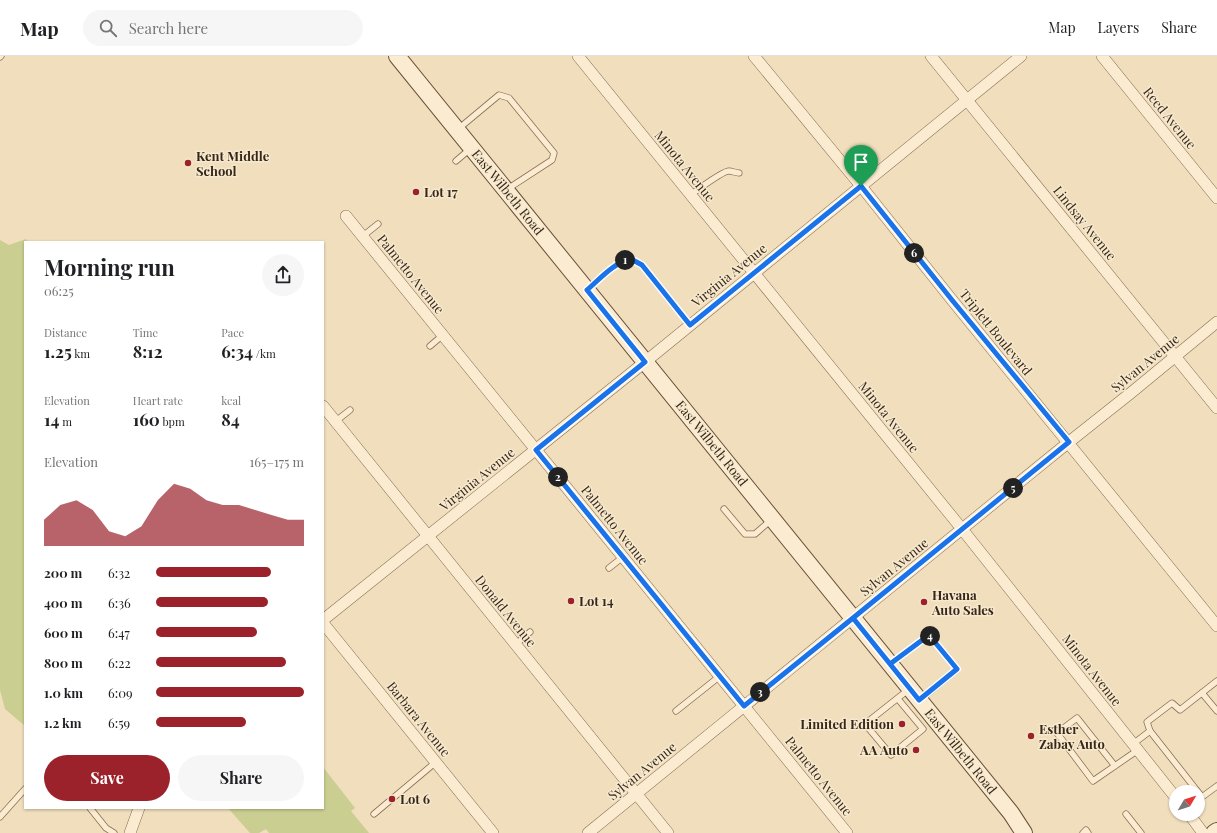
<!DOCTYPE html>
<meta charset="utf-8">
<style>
:root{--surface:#fff;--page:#f6f6f6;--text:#202124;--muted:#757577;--line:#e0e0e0;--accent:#9b222a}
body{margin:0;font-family:"Playfair Display",serif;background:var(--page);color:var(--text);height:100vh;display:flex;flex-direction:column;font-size:15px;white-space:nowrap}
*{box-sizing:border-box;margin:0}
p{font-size:13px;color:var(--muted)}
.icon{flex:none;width:22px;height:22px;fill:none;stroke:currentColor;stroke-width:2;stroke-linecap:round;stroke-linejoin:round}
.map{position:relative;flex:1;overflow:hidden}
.panel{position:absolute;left:24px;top:185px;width:300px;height:568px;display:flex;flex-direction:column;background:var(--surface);border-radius:0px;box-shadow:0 1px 3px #0004}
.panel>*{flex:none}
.needle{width:26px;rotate:51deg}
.controls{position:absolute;left:1169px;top:729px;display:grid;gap:8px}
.controls a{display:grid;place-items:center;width:36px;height:36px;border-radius:50%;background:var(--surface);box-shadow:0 1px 3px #0004;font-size:20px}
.pin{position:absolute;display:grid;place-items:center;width:34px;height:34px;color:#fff;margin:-41px -17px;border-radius:50% 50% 50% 0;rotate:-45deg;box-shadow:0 0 4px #0007}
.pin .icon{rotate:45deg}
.km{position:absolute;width:20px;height:20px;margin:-10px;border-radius:50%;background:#222;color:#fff;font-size:11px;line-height:20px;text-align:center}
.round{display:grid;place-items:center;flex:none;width:42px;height:42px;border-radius:21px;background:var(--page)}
.overview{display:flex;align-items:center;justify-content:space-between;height:68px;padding:0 20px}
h1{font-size:22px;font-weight:700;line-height:30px}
.metrics{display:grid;grid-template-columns:repeat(3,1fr);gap:6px;height:68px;padding:4px 20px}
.metrics div{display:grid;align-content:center}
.metrics b{font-size:17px;font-weight:700}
.metrics small{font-size:11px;font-weight:400}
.metrics p{font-size:11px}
.chart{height:112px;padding:8px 20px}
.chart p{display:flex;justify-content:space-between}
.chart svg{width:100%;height:72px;margin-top:4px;fill:var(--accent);opacity:.7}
.primary-button{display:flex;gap:8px;margin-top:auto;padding:8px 20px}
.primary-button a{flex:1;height:46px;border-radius:24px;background:var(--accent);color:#fff;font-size:16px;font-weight:700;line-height:46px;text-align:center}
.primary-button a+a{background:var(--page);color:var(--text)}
ul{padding:0 20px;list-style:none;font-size:13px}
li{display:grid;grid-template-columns:64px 48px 1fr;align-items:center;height:30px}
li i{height:10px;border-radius:5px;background:var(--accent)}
header{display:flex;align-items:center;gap:24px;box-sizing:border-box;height:56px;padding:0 20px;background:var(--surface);border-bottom:1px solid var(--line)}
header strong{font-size:19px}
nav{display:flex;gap:22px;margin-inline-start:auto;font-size:14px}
.search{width:280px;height:36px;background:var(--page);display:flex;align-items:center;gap:10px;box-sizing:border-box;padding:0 14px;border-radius:22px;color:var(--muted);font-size:15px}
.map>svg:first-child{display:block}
</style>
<header>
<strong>Map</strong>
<div class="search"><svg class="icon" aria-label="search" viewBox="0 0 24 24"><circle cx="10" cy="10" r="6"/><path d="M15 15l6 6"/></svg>Search here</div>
<nav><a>Map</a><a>Layers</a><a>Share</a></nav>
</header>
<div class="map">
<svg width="1217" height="777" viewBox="0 0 1217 777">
<rect width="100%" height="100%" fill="#f0debd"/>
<g fill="#cbce91">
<path d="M 26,183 L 28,186 L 25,186 L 25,670 L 5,653 L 0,634 L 0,184 L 9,189 Z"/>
<path d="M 323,711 L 355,752 L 351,755 L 369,777 L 269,777 L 266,773 L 259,777 L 250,777 L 228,752 L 323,752 Z"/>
</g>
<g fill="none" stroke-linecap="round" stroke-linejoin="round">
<defs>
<g id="service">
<path d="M 0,1 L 1,0"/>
<path d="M 457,74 L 499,39 L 509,42 L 554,97 L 552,104 L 506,134"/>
<path d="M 456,105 L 470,93"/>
<path d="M 690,139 C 698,134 722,115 729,115 C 732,115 736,117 739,117"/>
<path d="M 363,180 L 378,168"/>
<path d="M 587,234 C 600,223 613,207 631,203 L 642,209 L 690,269"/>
<path d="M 430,290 L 443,279"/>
<path d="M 336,365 L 350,354"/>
<path d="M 724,453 L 745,478 L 755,478 L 771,464"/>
<path d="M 609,512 L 623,501"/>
<path d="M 516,588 L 530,576"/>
<path d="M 892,607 L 929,579 L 957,613 L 921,643"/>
<path d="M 1202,637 L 1217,655"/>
<path d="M 898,643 L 923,673 L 891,699 L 865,668 L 908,634"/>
<path d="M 676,655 L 720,620"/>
<path d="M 1150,675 L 1202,741 L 1217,730"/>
<path d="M 1133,688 L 1150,675 L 1147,666 L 1172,647 L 1180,654 L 1217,625"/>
<path d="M 1115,710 L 1077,662 L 1057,677 L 1093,725 L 1138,694"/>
<path d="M 90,752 L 106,772 L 114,777"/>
<path d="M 374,758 L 436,706"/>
<path d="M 1126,758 L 1141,777"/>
<path d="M 0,761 L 25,733"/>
<path d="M 1083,777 L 1086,774 L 1088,777"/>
</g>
<g id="minor">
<path d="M 578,0 L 962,473 L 1176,742"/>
<path d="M 754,0 L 861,130 L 952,244 L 1217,570"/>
<path d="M 931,0 L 1217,352"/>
<path d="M 1102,0 L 1217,142"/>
<path d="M 346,160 L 847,777"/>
<path d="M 323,350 L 668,777"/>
<path d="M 323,564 L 645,306 L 1021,0"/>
<path d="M 323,567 L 493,777"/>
<path d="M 1189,758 L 1203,777"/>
<path d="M 130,777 L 139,752"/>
<path d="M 588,777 L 1069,386 L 1132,336 L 1217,266"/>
</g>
<g id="secondary">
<path d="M 397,0 L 1011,757 L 1024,777"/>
<path d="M 1214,777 L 1217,775"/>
</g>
</defs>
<use href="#service" stroke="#896e55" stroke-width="7"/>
<use href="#minor" stroke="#896e55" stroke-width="12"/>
<use href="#secondary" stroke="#6a4f39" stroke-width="18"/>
<use href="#service" stroke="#fbecd1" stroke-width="5.5"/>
<use href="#minor" stroke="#fbecd1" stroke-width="11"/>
<use href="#secondary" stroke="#fbecd1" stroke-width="16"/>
</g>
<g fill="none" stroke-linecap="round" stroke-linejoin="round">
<defs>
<path id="route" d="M 861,130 L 690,269 L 642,209 L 631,203 C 613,207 600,223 587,234 L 645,306 L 536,394 L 744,650 L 853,562 L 919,644 L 957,613 L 929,579 L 890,608 L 853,562 L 1069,386 L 952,244 L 861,130"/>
</defs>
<use href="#route" stroke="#fff" stroke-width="8"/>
<use href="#route" stroke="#1a73e8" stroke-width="5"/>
</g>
<g fill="#9b222a" stroke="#f7e9cd" stroke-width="1.5">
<circle cx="188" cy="107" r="4"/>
<circle cx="416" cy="136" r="4"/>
<circle cx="571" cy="545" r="4"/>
<circle cx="924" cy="546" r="4"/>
<circle cx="902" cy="668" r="4"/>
<circle cx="1031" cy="680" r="4"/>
<circle cx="916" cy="694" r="4"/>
<circle cx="392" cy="743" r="4"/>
</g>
<g text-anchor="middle" stroke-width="3" stroke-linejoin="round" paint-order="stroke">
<g font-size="13" fill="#37271b" stroke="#f7e9cd">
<text transform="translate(1170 62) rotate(51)" y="5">Reed Avenue</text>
<text transform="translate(685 110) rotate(51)" y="5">Minota Avenue</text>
<text transform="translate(508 136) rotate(51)" y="5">East Wilbeth Road</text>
<text transform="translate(1085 167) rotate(51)" y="5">Lindsay Avenue</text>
<text transform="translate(411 218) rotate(51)" y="5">Palmetto Avenue</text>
<text transform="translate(729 219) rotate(-39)" y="5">Virginia Avenue</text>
<text transform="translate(996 276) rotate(51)" y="5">Triplett Boulevard</text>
<text transform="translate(1145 307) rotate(-39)" y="5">Sylvan Avenue</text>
<text transform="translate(889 361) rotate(51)" y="5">Minota Avenue</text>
<text transform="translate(712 387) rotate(51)" y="5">East Wilbeth Road</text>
<text transform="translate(477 423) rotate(-39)" y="5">Virginia Avenue</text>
<text transform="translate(615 469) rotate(51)" y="5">Palmetto Avenue</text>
<text transform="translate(894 511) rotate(-39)" y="5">Sylvan Avenue</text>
<text transform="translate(506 555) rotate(51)" y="5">Donald Avenue</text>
<text transform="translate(1092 614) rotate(52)" y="5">Minota Avenue</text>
<text transform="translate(419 663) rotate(51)" y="5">Barbara Avenue</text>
<text transform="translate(961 695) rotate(51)" y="5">East Wilbeth Road</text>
<text transform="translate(642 715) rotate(-39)" y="5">Sylvan Avenue</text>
<text transform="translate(819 720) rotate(51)" y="5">Palmetto Avenue</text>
</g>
<g font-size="13" font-weight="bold" fill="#37271b" stroke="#f7e9cd" text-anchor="start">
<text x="196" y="105">Kent Middle<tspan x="196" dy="15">School</tspan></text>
<text x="424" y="141">Lot 17</text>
<text x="932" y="544">Havana<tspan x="932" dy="15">Auto Sales</tspan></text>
<text x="579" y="550">Lot 14</text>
<text x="894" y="673" text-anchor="end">Limited Edition</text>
<text x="1039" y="678">Esther<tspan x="1039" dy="15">Zabay Auto</tspan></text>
<text x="908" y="699" text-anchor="end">AA Auto</text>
<text x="400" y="748">Lot 6</text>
</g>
</g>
</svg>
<div class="controls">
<a><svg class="needle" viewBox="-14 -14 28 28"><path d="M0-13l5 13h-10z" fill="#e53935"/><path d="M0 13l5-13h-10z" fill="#757577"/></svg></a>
</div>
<div class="pin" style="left:861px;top:130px;background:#1e9e55"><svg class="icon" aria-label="arrive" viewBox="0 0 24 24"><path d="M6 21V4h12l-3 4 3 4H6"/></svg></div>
<b class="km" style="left:625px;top:204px">1</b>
<b class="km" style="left:558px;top:421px">2</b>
<b class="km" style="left:760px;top:636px">3</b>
<b class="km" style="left:930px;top:580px">4</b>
<b class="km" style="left:1013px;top:432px">5</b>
<b class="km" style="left:914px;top:197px">6</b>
<section class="panel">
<div class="overview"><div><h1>Morning run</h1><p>06:25</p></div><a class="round"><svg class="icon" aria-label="share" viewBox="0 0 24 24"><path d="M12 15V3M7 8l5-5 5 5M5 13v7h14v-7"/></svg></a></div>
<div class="metrics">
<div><p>Distance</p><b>1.25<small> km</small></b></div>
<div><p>Time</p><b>8:12</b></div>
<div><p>Pace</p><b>6:34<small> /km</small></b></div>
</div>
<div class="metrics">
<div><p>Elevation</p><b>14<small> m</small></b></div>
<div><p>Heart rate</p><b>160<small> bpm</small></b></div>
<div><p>kcal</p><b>84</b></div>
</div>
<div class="chart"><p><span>Elevation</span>165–175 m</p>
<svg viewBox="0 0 160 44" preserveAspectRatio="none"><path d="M0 44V28L10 19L20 16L30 22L40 35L50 38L60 32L70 16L80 6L90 9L100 16L110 19L120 19L130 22L140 25L150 28L160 28V44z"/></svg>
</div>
<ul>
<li><b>200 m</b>6:32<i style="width:78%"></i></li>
<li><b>400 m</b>6:36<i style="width:76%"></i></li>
<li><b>600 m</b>6:47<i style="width:68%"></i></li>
<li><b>800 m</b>6:22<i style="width:88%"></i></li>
<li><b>1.0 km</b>6:09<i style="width:100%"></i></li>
<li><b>1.2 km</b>6:59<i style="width:61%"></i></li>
</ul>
<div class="primary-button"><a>Save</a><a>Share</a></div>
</section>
</div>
